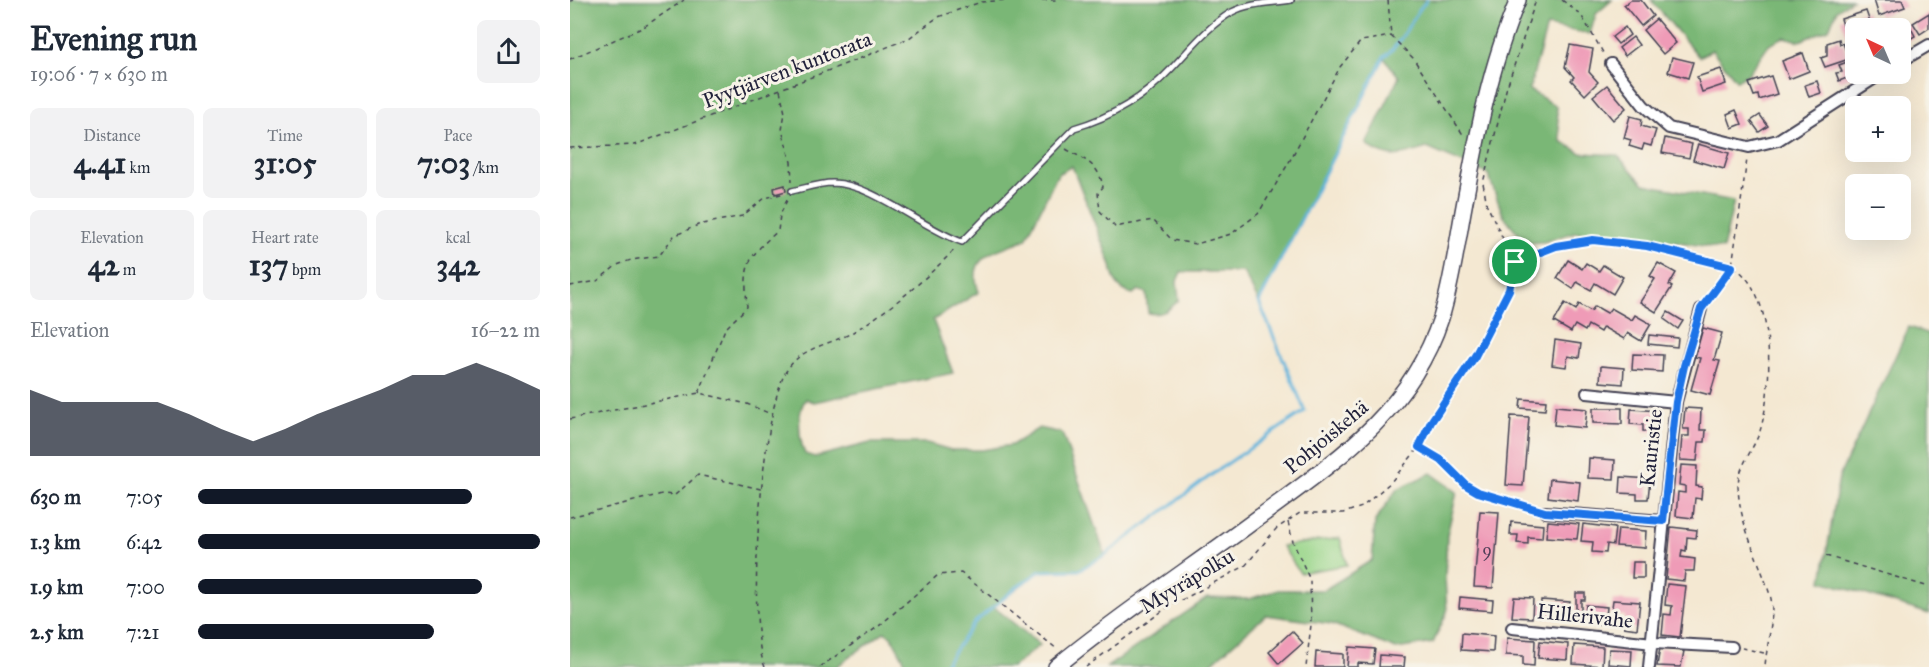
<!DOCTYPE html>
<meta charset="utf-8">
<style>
:root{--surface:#fff;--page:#f2f2f3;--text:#1f2937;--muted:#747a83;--accent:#111827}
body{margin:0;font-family:"IM FELL Great Primer",serif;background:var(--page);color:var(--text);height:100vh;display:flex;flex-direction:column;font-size:22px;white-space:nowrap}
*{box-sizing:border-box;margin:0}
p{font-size:20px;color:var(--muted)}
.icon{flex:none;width:33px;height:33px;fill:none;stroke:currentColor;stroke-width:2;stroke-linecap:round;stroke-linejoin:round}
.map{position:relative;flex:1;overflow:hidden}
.panel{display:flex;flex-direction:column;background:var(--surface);width:570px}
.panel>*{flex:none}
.needle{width:39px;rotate:316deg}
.buttons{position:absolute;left:1275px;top:18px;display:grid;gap:12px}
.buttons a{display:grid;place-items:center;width:66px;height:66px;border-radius:9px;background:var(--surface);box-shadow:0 6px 24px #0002;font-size:30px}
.pin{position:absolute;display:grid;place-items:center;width:51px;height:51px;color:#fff;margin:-26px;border:3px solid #fff;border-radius:50%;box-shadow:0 2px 6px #0007}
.round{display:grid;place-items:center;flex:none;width:63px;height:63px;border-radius:9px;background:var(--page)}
.head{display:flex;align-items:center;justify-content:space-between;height:102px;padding:0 30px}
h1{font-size:33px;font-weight:800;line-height:45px}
.figures{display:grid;grid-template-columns:repeat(3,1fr);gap:9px;height:102px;padding:6px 30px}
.figures div{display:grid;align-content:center;border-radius:9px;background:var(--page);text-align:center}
.figures b{font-size:30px;font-weight:800}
.figures small{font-size:16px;font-weight:400}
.figures p{font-size:16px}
.chart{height:168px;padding:12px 30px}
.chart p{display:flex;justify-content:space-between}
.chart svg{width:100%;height:108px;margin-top:6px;fill:var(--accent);opacity:.7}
ul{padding:0 30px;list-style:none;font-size:20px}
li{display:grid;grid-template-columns:96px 72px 1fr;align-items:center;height:45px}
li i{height:15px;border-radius:8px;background:var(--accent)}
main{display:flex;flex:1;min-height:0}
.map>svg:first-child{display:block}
</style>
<main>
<section class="panel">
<div class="head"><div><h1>Evening run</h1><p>19:06 · 7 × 630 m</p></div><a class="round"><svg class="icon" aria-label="share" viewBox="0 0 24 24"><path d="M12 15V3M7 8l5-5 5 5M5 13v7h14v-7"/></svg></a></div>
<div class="figures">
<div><p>Distance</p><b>4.41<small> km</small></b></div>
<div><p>Time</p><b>31:05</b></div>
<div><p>Pace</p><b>7:03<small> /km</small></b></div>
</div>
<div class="figures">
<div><p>Elevation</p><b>42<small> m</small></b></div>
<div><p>Heart rate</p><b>137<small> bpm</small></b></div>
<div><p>kcal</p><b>342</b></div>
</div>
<div class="chart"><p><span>Elevation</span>16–22 m</p>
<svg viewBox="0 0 160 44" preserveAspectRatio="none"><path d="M0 44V17L10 22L20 22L30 22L40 22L50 27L60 33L70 38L80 33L90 27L100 22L110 17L120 11L130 11L140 6L150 11L160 17V44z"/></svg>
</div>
<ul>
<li><b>630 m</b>7:05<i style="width:80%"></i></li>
<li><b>1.3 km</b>6:42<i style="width:100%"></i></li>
<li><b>1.9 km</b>7:00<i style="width:83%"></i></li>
<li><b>2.5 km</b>7:21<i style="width:69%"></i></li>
</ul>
</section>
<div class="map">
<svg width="1359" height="667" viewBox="0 0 1359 667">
<rect width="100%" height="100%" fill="#f7f3e8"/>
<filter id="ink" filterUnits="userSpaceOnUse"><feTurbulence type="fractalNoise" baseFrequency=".0167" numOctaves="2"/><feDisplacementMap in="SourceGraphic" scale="12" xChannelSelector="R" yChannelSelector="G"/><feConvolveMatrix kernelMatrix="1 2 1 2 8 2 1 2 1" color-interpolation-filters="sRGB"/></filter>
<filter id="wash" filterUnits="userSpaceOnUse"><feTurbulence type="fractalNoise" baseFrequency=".008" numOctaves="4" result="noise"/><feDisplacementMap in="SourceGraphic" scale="24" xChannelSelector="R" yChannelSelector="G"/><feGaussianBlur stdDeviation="1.35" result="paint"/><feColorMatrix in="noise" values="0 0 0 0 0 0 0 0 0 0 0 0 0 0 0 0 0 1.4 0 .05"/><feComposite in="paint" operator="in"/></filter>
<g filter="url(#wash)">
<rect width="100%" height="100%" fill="#f4e8d2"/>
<path fill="#99d68a" stroke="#5e7c62" stroke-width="1.5" d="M 770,538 L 777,565 L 730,573 L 712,546 Z"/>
<g fill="#7ab776" stroke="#4e6c58" stroke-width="1.5">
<path d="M 0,0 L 1042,0 L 1026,14 L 1020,34 L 977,26 L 959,90 L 986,106 L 991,141 L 1011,153 L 1047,155 L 1074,184 L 1164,201 L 1153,249 L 1089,239 L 1005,232 L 974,242 L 956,243 L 933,215 L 918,174 L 857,148 C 831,156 819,162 796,144 L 829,77 L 814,58 L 689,302 L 673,272 L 611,272 L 607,281 L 609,300 C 599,310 593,316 578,313 L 576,293 L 568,290 L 563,294 C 547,290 543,280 541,265 L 502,166 L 488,174 L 456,239 C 428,251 395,254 409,292 L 363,320 L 383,373 L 244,402 L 236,399 C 226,411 229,440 235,454 L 245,457 L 300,443 L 357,443 L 381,450 L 412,450 L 442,445 L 469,428 L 492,433 L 535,555 L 509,570 L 470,571 L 423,606 L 470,645 L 442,667 L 338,667 L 321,636 L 314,632 L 266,667 L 0,667 Z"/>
<path d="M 1081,0 L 1282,0 L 1267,10 L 1259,29 L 1230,41 L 1214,37 L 1199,44 L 1178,74 L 1167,81 L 1142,50 L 1129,57 Z"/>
<path d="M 1339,327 L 1359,334 L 1359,614 L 1252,581 L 1269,477 Z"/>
<path d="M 861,473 L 887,492 L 877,535 L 875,577 L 877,612 L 863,643 L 826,649 L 762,624 L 696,615 L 637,667 L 537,667 L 637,598 L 679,599 L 708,590 L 754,590 L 802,560 L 805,521 L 827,489 Z"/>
</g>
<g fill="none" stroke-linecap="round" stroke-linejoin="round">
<path stroke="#61b4dc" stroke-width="3" d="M 373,667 L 404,623 L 447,587 L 470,571 L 509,570 L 535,555 L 648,470 L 735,411 L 689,302 L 814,57 C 832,44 841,17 857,0"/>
</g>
<g id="blocks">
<g fill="#ef9bb7">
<path d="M 1061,0 L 1071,0 L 1083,16 L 1071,26 L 1054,5 Z"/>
<path d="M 1304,0 L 1332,0 L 1335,7 L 1309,16 Z"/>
<path d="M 1296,11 L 1302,28 L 1286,28 L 1286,34 L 1277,37 L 1271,19 Z"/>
<path d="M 1359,13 L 1359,28 L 1350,34 L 1343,23 Z"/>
<path d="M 1086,19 L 1106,43 L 1093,54 L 1073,30 Z"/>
<path d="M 1339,24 L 1345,36 L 1333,43 L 1330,29 Z"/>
<path d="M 1055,27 L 1060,35 L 1048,44 L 1042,37 Z"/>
<path d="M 1063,37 L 1069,45 L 1055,56 L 1049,48 Z"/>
<path d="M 1269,39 L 1270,44 L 1273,43 L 1279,59 L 1255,67 L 1251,58 L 1257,56 L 1257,43 Z"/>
<path d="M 1000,45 L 1023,49 L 1019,72 L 1028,82 L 1015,95 L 1001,80 L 1004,77 L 995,67 Z"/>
<path d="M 1233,53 L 1239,71 L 1219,79 L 1212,61 Z"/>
<path d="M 1102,57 L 1123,62 L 1118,78 L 1098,72 Z"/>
<path d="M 1280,61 L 1285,75 L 1269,81 L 1266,73 L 1272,72 L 1269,65 Z"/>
<path d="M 1151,69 L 1156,84 L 1132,92 L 1127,77 Z"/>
<path d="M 1201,76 L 1207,94 L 1189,100 L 1188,95 L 1184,96 L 1179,83 Z"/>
<path d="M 1247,81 L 1251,93 L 1239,97 L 1235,85 Z"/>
<path d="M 1037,85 L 1056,108 L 1043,120 L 1023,96 Z"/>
<path d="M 1166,110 L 1172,124 L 1162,128 L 1157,114 Z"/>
<path d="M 1190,115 L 1198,126 L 1189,132 L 1181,121 Z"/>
<path d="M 1060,116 L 1072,119 L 1071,126 L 1086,130 L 1081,146 L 1074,144 L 1072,150 L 1059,146 L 1061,140 L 1054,138 Z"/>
<path d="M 1095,138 L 1122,144 L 1119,158 L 1092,153 Z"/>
<path d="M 1128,144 L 1159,153 L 1154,169 L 1123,160 Z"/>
<path d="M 215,185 L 216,191 L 205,194 L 204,188 Z"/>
<path d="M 998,260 L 1012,269 L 1016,263 L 1029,271 L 1033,265 L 1053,277 L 1043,294 L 1025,283 L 1021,290 L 1007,282 L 1003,289 L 987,278 Z"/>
<path d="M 1088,263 L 1106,273 L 1099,285 L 1102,287 L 1086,312 L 1070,302 L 1085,279 L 1080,276 Z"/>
<path d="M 995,303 L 1006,310 L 1009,304 L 1021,311 L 1025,306 L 1037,313 L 1041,308 L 1062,320 L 1065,315 L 1081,324 L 1071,341 L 1058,333 L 1054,339 L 1033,327 L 1030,332 L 1018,325 L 1015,331 L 1005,325 L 1001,332 L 984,322 Z"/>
<path d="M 1098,312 L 1113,321 L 1108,329 L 1094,319 Z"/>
<path d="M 1133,328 L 1152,333 L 1144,360 L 1150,361 L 1140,395 L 1121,390 L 1130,358 L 1125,357 Z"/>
<path d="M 1079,335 L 1108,338 L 1107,347 L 1078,344 Z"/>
<path d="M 985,340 L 1011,344 L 1009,358 L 998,356 L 996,367 L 982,365 Z"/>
<path d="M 1063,354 L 1093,355 L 1092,372 L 1062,370 Z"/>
<path d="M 1031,366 L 1054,368 L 1053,384 L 1030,382 Z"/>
<path d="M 951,399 L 976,401 L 975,410 L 950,408 Z"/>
<path d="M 986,406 L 1017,409 L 1015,428 L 984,425 Z"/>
<path d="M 1023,408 L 1052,408 L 1052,424 L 1023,423 Z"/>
<path d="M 1115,408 L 1131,409 L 1130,430 L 1136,430 L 1135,442 L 1129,442 L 1127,461 L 1110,460 L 1112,436 L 1119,436 L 1119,429 L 1113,429 Z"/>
<path d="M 1061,409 L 1088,411 L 1086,432 L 1073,431 L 1073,425 L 1060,424 Z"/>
<path d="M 941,416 L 959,417 L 953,486 L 936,485 Z"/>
<path d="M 1019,458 L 1045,460 L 1044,479 L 1018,478 Z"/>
<path d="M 1111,465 L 1127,466 L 1126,486 L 1132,487 L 1131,499 L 1125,498 L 1123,518 L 1106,516 L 1108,492 L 1115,493 L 1115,486 L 1109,485 Z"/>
<path d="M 1051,477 L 1080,479 L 1078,499 L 1067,499 L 1067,494 L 1050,493 Z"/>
<path d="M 980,479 L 1010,482 L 1008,501 L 978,497 Z"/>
<path d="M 910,511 L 929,512 L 923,588 L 904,587 Z"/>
<path d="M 978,521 L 1009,524 L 1007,539 L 976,537 Z"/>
<path d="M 941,522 L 973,525 L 972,538 L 958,537 L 958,544 L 947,543 L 948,535 L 940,535 Z"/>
<path d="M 1013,524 L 1045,528 L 1043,545 L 1037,544 L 1036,553 L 1022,552 L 1023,542 L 1011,541 Z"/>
<path d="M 1101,527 L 1127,530 L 1126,538 L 1117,537 L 1116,551 L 1112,550 L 1111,557 L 1125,559 L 1124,571 L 1115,571 L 1114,581 L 1096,579 Z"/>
<path d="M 1048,529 L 1076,531 L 1075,548 L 1046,546 Z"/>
<path d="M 1063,562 L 1074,562 L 1074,578 L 1062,578 Z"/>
<path d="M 1097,584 L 1116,586 L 1110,637 L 1092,635 L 1094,614 L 1101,615 L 1102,606 L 1095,605 Z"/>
<path d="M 1006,593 L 1015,593 L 1015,600 L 1011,600 L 1011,616 L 1006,615 Z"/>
<path d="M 890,597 L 923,600 L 922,611 L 889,608 Z"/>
<path d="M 944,597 L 963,598 L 962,618 L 942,617 Z"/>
<path d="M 971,600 L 1000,602 L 999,619 L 970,617 Z"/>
<path d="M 1043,600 L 1070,602 L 1067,629 L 1054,627 L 1055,616 L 1041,615 Z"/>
<path d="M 1016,605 L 1037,607 L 1036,617 L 1030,616 L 1029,624 L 1014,623 Z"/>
<path d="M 722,631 L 733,643 L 709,664 L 699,652 Z"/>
<path d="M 892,633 L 924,636 L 923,652 L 891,650 Z"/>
<path d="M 937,638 L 965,640 L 964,666 L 953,665 L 953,656 L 936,655 Z"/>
<path d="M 970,641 L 998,644 L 997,660 L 968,658 Z"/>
<path d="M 1004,645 L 1033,647 L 1032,666 L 1003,664 Z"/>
<path d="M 779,647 L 805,649 L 803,664 L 788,663 L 788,667 L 777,667 Z"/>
<path d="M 1090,648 L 1114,651 L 1111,667 L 1087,666 Z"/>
<path d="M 1039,649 L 1062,650 L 1061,666 L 1038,664 Z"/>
<path d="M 746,652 L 773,654 L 773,667 L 745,667 Z"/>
<path d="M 810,655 L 835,657 L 834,667 L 809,667 Z"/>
</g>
</g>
</g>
<g filter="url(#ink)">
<use href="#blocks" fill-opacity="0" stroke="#424052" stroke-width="1.5"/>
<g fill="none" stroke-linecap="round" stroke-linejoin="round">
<defs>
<path id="lane" d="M 222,191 C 235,188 250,183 263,183 C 303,184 352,228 392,242 L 504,128 C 542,117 574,98 601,69 C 620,49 638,26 662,12 C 679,3 702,3 721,0"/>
<g id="street">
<path d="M 1330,62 L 1359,45"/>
<path d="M 1041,64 L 1074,106 L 1099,128 L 1179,147 L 1208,140 L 1311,74"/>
<path d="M 1017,393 L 1106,402"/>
<path d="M 975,512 L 1093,521"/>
<path d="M 942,628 L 1083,643 L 1162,647"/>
<path d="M 1079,667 L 1106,402 L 1131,309"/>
</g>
<path id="secondary" d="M 486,667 C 550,614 621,568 688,518 C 764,462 840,413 871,318 C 882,282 887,244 894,206 C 907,136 920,66 948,0"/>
</defs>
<use href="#lane" stroke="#424052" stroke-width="8"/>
<use href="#street" stroke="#424052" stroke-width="14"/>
<use href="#secondary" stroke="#424052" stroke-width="18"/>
<g stroke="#424052" stroke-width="1.5" stroke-dasharray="4.5 4.5" stroke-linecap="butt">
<path d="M 463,0 L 490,0"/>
<path d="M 818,0 L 821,36 L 843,58 L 894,136"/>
<path d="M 992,0 L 1011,15 L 1035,56"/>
<path d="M 0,1 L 3,0"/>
<path d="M 0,59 L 72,28 L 114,0"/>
<path d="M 210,90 L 215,113 L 212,130 L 221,162 L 222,182"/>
<path d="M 0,148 L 65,145 L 291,58 L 339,38 L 368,17 L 411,2 L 437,0"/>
<path d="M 496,149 C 515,160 529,164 533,187 L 528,193 L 530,211 L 545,227 L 583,220 L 602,240 L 626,244 L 661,234 L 688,214 L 718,164 L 770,67 L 791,41 L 821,36"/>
<path d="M 945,261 C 965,254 985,244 1007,241 C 1058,235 1113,254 1162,266 C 1207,291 1203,389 1190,431 C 1184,449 1168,467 1168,486 C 1169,524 1189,559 1200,595 C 1206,613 1196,647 1195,667"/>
<path d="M 0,286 L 27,281 L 47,265 L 61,260 L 89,256 L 104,236 L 128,225 L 172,216 L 195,198 L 215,193"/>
<path d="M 1137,301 L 1162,266 L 1177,159"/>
<path d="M 129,393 L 155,329 L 177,307 C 174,265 175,259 208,231 L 210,215 L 218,198"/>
<path d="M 0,419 L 129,393 L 177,404 L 201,414"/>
<path d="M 850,448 L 871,460 L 896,485 L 908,492 L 966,508"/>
<path d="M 0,517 L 92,494 L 105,495 L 128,475 L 191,489"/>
<path d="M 718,522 L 723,542 L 740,580 L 741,625 L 736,667"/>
<path d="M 1256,556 L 1359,587"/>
<path d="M 1172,648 L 1194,653"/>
<path d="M 195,667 C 176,625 191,408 217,370 C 232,346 261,345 283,332 C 321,309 355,280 386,248"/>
<path d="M 250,667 L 309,626 L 368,575 L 391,573 L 487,649"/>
<path d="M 516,667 L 595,609 L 675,566 L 706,529 L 730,513 L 773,513 L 792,507 L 821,482 L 849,447 L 861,422 L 905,356 L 939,290 L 944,274 L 944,262 L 917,205 L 913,183 L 936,90 L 966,0"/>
</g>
<use href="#lane" stroke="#fff" stroke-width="5"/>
<use href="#street" stroke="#fff" stroke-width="10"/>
<use href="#secondary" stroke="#fff" stroke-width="15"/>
</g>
</g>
<g fill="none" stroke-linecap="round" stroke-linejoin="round" filter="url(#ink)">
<defs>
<path id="route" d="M 1023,240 L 1077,246 L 1162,267 L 1131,309 L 1114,366 L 1106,402 L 1093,521 L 975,512 L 908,492 L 896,485 L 871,460 L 849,447 L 861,422 L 905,356 L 939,290 L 945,262 L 986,246 Z"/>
</defs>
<use href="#route" stroke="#fff" stroke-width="12"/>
<use href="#route" stroke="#1a73e8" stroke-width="8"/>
</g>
<g text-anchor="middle" stroke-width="6" stroke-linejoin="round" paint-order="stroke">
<g font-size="18" fill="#55405a">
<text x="917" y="556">9</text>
</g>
<g font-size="21" fill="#22223b" stroke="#f7f3e8">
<text transform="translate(217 70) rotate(-21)" y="7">Pyytjärven kuntorata</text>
<text transform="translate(756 437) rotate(-40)" y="7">Pohjoiskehä</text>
<text transform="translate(1081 448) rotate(-84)" y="7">Kauristie</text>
<text transform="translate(617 581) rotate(-31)" y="7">Myyräpolku</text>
<text transform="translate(1015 616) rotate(6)" y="7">Hillerivahe</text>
</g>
</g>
</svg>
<div class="buttons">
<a><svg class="needle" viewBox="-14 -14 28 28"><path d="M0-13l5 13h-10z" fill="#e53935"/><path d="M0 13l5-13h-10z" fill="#747a83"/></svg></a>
<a>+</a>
<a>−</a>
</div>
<div class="pin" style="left:945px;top:262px;background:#1e9e55"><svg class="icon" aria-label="arrive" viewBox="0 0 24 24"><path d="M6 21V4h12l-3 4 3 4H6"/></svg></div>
</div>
</main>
